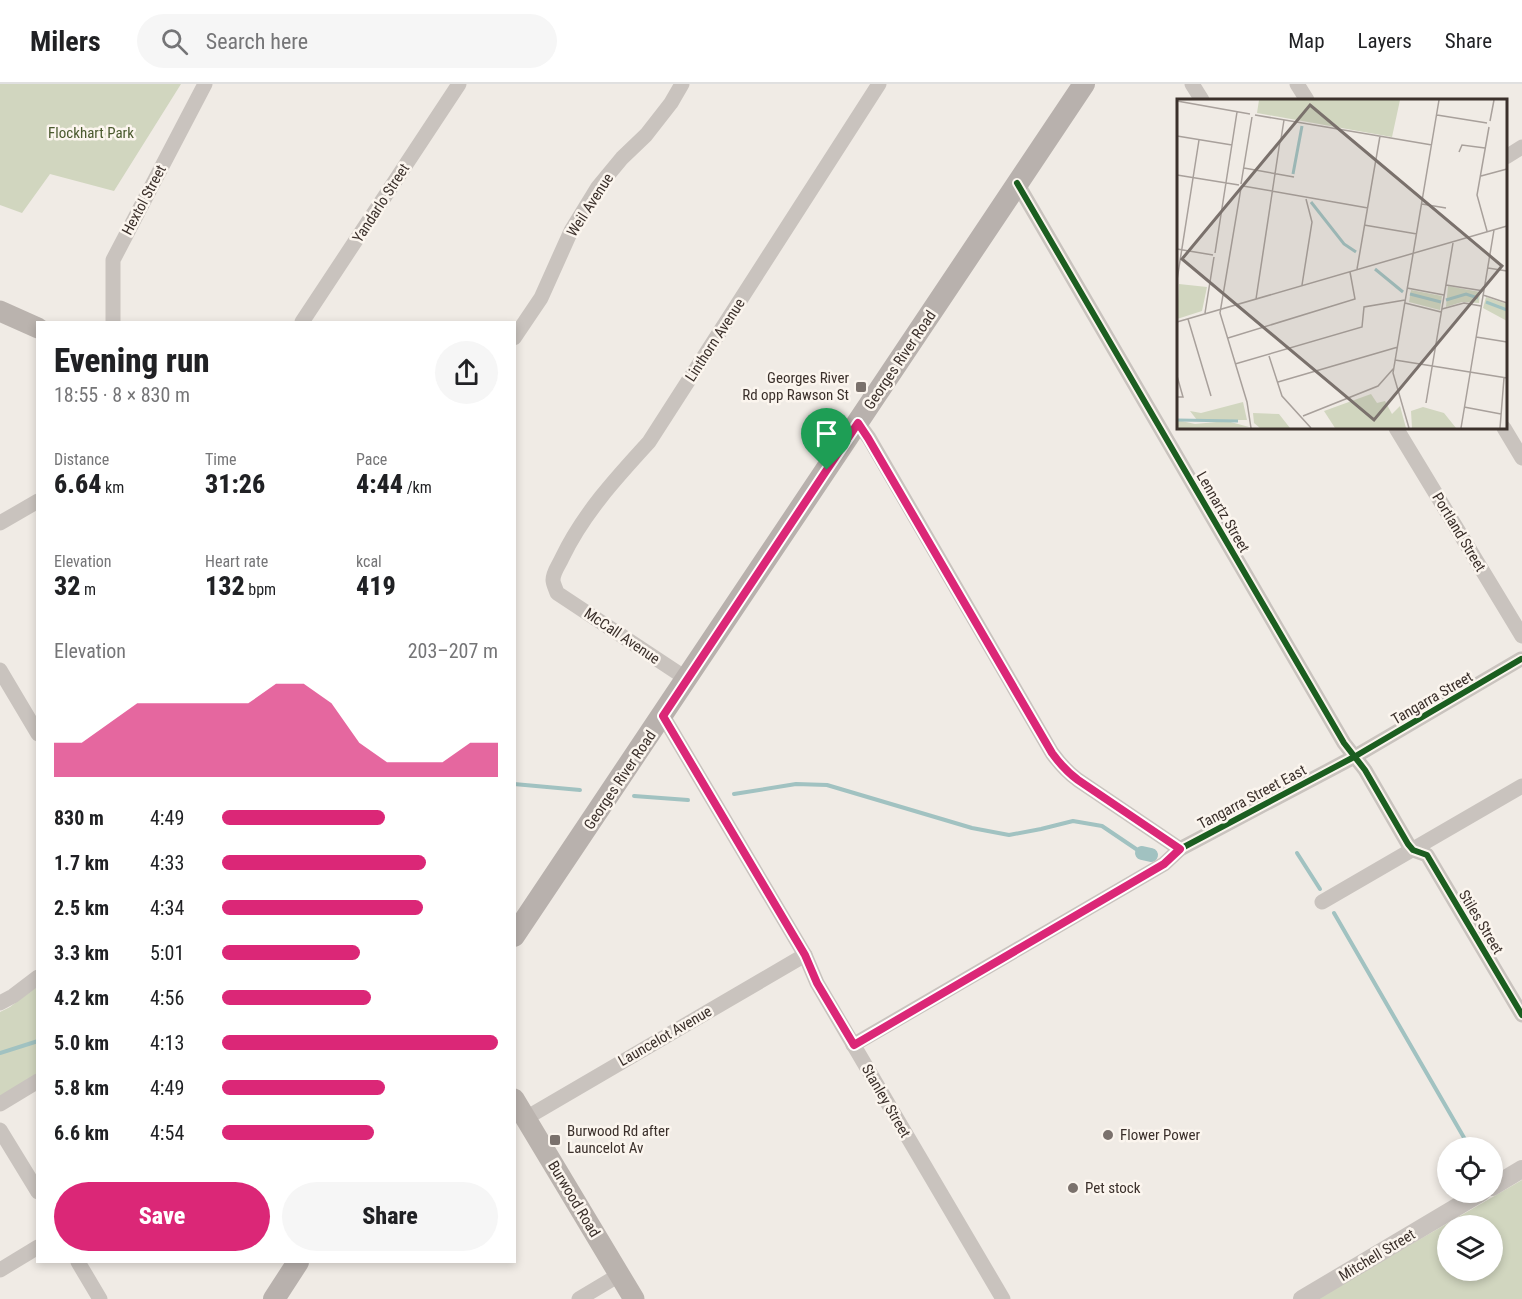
<!DOCTYPE html>
<meta charset="utf-8">
<style>
:root{--surface:#fff;--page:#f6f6f6;--text:#202124;--muted:#757577;--line:#e0e0e0;--accent:#db2777}
body{margin:0;font-family:"Roboto Condensed",sans-serif;background:var(--page);color:var(--text);height:100vh;display:flex;flex-direction:column;font-size:22px;white-space:nowrap}
*{box-sizing:border-box;margin:0}
p{font-size:20px;color:var(--muted)}
.icon{flex:none;width:33px;height:33px;fill:none;stroke:currentColor;stroke-width:2;stroke-linecap:round;stroke-linejoin:round}
.map{position:relative;flex:1;overflow:hidden}
.panel{position:absolute;left:36px;top:237px;width:480px;height:942px;display:flex;flex-direction:column;background:var(--surface);border-radius:0px;box-shadow:0 3px 9px #0003}
.panel>*{flex:none}
.buttons{position:absolute;left:1437px;top:1053px;display:grid;gap:12px}
.buttons a{display:grid;place-items:center;width:66px;height:66px;border-radius:50%;background:var(--surface);box-shadow:0 3px 9px #0003;font-size:30px}
.pin{position:absolute;display:grid;place-items:center;width:51px;height:51px;color:#fff;margin:-62px -26px;border-radius:50% 50% 50% 0;rotate:-45deg;box-shadow:0 0 6px #0007}
.pin .icon{rotate:45deg}
.round{display:grid;place-items:center;flex:none;width:63px;height:63px;border-radius:32px;background:var(--page)}
.head{display:flex;align-items:center;justify-content:space-between;height:102px;padding:0 18px}
h1{font-size:33px;font-weight:800;line-height:45px}
.metrics{display:grid;grid-template-columns:repeat(3,1fr);gap:9px;height:102px;padding:6px 18px}
.metrics div{display:grid;align-content:center}
.metrics b{font-size:26px;font-weight:800}
.metrics small{font-size:16px;font-weight:400}
.metrics p{font-size:16px}
.chart{height:168px;padding:12px 18px}
.chart p{display:flex;justify-content:space-between}
.chart svg{width:100%;height:108px;margin-top:6px;fill:var(--accent);opacity:.7}
.cta{display:flex;gap:12px;margin-top:auto;padding:12px 18px}
.cta a{flex:1;height:69px;border-radius:36px;background:var(--accent);color:#fff;font-size:24px;font-weight:800;line-height:69px;text-align:center}
.cta a+a{background:var(--page);color:var(--text)}
ul{padding:0 18px;list-style:none;font-size:20px}
li{display:grid;grid-template-columns:96px 72px 1fr;align-items:center;height:45px}
li i{height:15px;border-radius:8px;background:var(--accent)}
header{display:flex;align-items:center;gap:36px;box-sizing:border-box;height:84px;padding:0 30px;background:var(--surface);border-bottom:2px solid var(--line)}
header strong{font-size:28px}
nav{display:flex;gap:33px;margin-inline-start:auto;font-size:21px}
.search{width:420px;height:54px;background:var(--page);display:flex;align-items:center;gap:15px;box-sizing:border-box;padding:0 21px;border-radius:33px;color:var(--muted);font-size:22px}
.map>svg:first-child{display:block}
</style>
<header>
<strong>Milers</strong>
<div class="search"><svg class="icon" aria-label="search" viewBox="0 0 24 24"><circle cx="10" cy="10" r="6"/><path d="M15 15l6 6"/></svg>Search here</div>
<nav><a>Map</a><a>Layers</a><a>Share</a></nav>
</header>
<div class="map">
<svg width="1522" height="1215" viewBox="0 0 1522 1215">
<rect width="100%" height="100%" fill="#f0ebe5"/>
<g fill="#d1d6bf" fill-rule="evenodd">
<path d="M 0,0 L 181,0 L 114,107 L 50,90 L 22,129 L 0,121 Z"/>
<path d="M 37,902 L 37,992 L 0,1012 L 0,928 L 10,923 Z"/>
<path d="M 1522,1096 L 1522,1215 L 1317,1215 ZM 1448,1142 L 1492,1142 L 1492,1186 L 1448,1186 Z"/>
</g>
<g fill="none" stroke-linecap="round" stroke-linejoin="round">
<g stroke="#a1c2c1" stroke-width="4">
<path d="M 514,700 L 580,706"/>
<path d="M 734,710 L 796,700 L 827,701 L 972,744 L 1009,751 L 1041,745 L 1073,737 L 1102,742 L 1142,769"/>
<path d="M 634,712 L 688,716"/>
<path d="M 1297,769 L 1320,805"/>
<path d="M 1334,829 L 1470,1064"/>
<path d="M 0,969 L 38,957"/>
</g>
<path stroke="#a1c2c1" stroke-width="14" d="M 1142,769 L 1151,771"/>
<g stroke="#c9c3be" stroke-width="15">
<path d="M 1192,0 L 1202,16"/>
<path d="M 1297,0 L 1307,16"/>
<path d="M 1506,73 L 1522,63"/>
<path d="M 1017,99 L 1344,659 L 1365,686 L 1408,760 L 1413,766 L 1427,771 L 1522,931"/>
<path d="M 113,238 L 113,176 L 205,0"/>
<path d="M 302,238 L 459,0"/>
<path d="M 514,254 L 541,214 L 571,147 L 598,103 L 622,74 L 646,51 L 671,19 L 682,0"/>
<path d="M 858,339 L 869,354 L 1052,669 C 1060,680 1067,688 1078,696 L 1180,765"/>
<path d="M 1396,344 L 1522,552"/>
<path d="M 1504,344 L 1522,374"/>
<path d="M 0,439 L 38,417"/>
<path d="M 0,586 L 38,650"/>
<path d="M 687,595 L 557,509 C 556,505 553,500 553,496 C 553,488 559,481 562,474 C 583,430 616,394 649,358 L 879,0"/>
<path d="M 663,632 L 805,871 L 817,899 L 1003,1215"/>
<path d="M 1322,818 L 1522,702"/>
<path d="M 0,919 L 13,912 L 38,893"/>
<path d="M 853,961 L 1164,780 L 1180,765 L 1354,673 L 1521,575"/>
<path d="M 0,1020 L 38,997"/>
<path d="M 526,1034 L 805,871"/>
<path d="M 0,1046 L 38,1108"/>
<path d="M 78,1178 L 100,1215"/>
<path d="M 0,1186 L 38,1163"/>
<path d="M 579,1215 L 619,1191"/>
</g>
<g stroke="#c9c3be" stroke-width="18">
<path d="M 1492,1103 L 1522,1085"/>
<path d="M 1302,1215 L 1482,1108"/>
</g>
<g stroke="#bab3ae" stroke-width="21">
<path d="M 0,227 L 38,244"/>
<path d="M 514,1015 L 634,1215"/>
</g>
<g stroke="#b8b1ad" stroke-width="22">
<path d="M 514,852 L 1084,0"/>
<path d="M 274,1215 L 298,1178"/>
</g>
<defs>
<g id="cycleway">
<path d="M 1017,99 L 1344,659 L 1365,686 L 1408,760 L 1413,766 L 1427,771 L 1522,931"/>
<path d="M 853,961 L 1164,780 L 1180,765 L 1354,673 L 1521,575"/>
</g>
</defs>
<use href="#cycleway" stroke="#fbf5ee" stroke-width="10"/>
<use href="#cycleway" stroke="#1b5e20" stroke-width="6"/>
</g>
<g fill="none" stroke-linecap="round" stroke-linejoin="round">
<defs>
<path id="route" d="M 858,339 L 868,354 L 1052,669 C 1060,680 1067,688 1078,696 L 1180,765 L 1164,780 L 854,961 L 817,899 L 805,871 L 663,632 Z"/>
</defs>
<use href="#route" stroke="#fff" stroke-width="12"/>
<use href="#route" stroke="#db2777" stroke-width="8"/>
</g>
<g fill="#7a716c" stroke="#fbf5ee" stroke-width="2">
<rect x="855" y="297" width="12" height="12" rx="3"/>
<circle cx="1108" cy="1051" r="6"/>
<rect x="549" y="1050" width="12" height="12" rx="3"/>
<circle cx="1073" cy="1104" r="6"/>
</g>
<g text-anchor="middle" stroke-width="5" stroke-linejoin="round" paint-order="stroke">
<g font-size="15" fill="#4a5a2e" stroke="#fbf5ee">
<text x="91" y="54">Flockhart Park</text>
</g>
<g font-size="15" fill="#3b302b" stroke="#fbf5ee">
<text transform="translate(144 116) rotate(-62)" y="5">Hextol Street</text>
<text transform="translate(381 119) rotate(-57)" y="5">Yandarlo Street</text>
<text transform="translate(590 121) rotate(-57)" y="5">Weil Avenue</text>
<text transform="translate(715 256) rotate(-57)" y="5">Linthorn Avenue</text>
<text transform="translate(900 276) rotate(-56)" y="5">Georges River Road</text>
<text transform="translate(1223 428) rotate(60)" y="5">Lennartz Street</text>
<text transform="translate(1459 448) rotate(59)" y="5">Portland Street</text>
<text transform="translate(622 552) rotate(34)" y="5">McCall Avenue</text>
<text transform="translate(1432 614) rotate(-30)" y="5">Tangarra Street</text>
<text transform="translate(620 696) rotate(-56)" y="5">Georges River Road</text>
<text transform="translate(1252 713) rotate(-28)" y="5">Tangarra Street East</text>
<text transform="translate(1481 838) rotate(59)" y="5">Stiles Street</text>
<text transform="translate(665 952) rotate(-30)" y="5">Launcelot Avenue</text>
<text transform="translate(886 1017) rotate(60)" y="5">Stanley Street</text>
<text transform="translate(574 1115) rotate(59)" y="5">Burwood Road</text>
<text transform="translate(1377 1171) rotate(-31)" y="5">Mitchell Street</text>
</g>
<g font-size="15" fill="#3b302b" stroke="#fbf5ee" text-anchor="start">
<text x="849" y="299" text-anchor="end">Georges River<tspan x="849" dy="17">Rd opp Rawson St</tspan></text>
<text x="567" y="1052">Burwood Rd after<tspan x="567" dy="17">Launcelot Av</tspan></text>
<text x="1120" y="1056">Flower Power</text>
<text x="1085" y="1109">Pet stock</text>
</g>
</g>
<g transform="translate(1177 15)">
<rect width="330" height="330" fill="#f0ebe5"/>
<path d="M 82,1 L 223,1 L 215,38 L 80,14 ZM 2,185 L 30,188 L 25,212 L 0,220 ZM 271,187 L 303,193 L 302,204 L 285,203 L 269,208 ZM 234,191 L 265,197 L 263,211 L 232,203 ZM 309,198 L 330,205 L 330,222 L 306,209 ZM 194,295 L 200,304 L 208,302 L 215,315 L 223,307 L 229,329 L 158,329 L 147,312 ZM 66,303 L 70,321 L 20,321 L 13,312 L 24,314 ZM 246,308 L 267,314 L 279,329 L 235,329 L 234,312 ZM 76,314 L 102,315 L 113,329 L 83,329 L 77,324 ZM 0,321 L 18,325 L 50,322 L 72,328 L 0,329 Z" fill="#d1d6bf"/>
<path fill="none" stroke="#a1c2c1" stroke-width="3" d="M 116,75 L 125,27M 134,103 L 167,145 L 179,153M 198,170 L 226,193M 233,195 L 264,203M 269,201 L 289,195 L 301,199M 309,203 L 330,211M 0,321 L 61,322"/>
<path fill="none" stroke="#a8a09b" stroke-width="1.5" d="M 0,2 L 73,15M 78,16 L 255,46M 260,16 L 310,24M 313,22 L 317,1M 0,37 L 55,46M 104,40 L 107,21M 282,53 L 285,46 L 308,49M 67,69 L 117,78M 0,76 L 62,86M 304,77 L 330,70M 64,85 L 75,18M 66,87 L 191,109M 64,89 L 43,214 L 70,303 L 74,329M 245,105 L 269,109M 187,126 L 240,135M 310,132 L 300,96 L 312,28M 0,150 L 36,156M 38,154 L 60,13M 311,169 L 330,172M 180,170 L 203,37M 0,181 L 22,41M 125,186 L 135,123 L 129,100M 269,186 L 307,192M 230,189 L 267,196M 306,196 L 330,204M 79,200 L 103,42M 228,204 L 264,213M 265,210 L 287,204 L 304,207M 28,214 L 37,158M 11,220 L 34,297M 0,223 L 330,127M 299,238 L 330,243M 51,239 L 178,200 L 173,173M 92,257 L 105,297 L 134,329M 218,261 L 330,279M 58,265 L 185,228 L 187,208 L 228,201M 0,277 L 6,298 L 0,298M 101,283 L 221,248M 249,304 L 276,144M 287,308 L 324,315M 126,317 L 201,287 L 217,269M 232,329 L 216,274 L 262,1M 284,329 L 317,131M 323,329 L 327,279"/>
<path fill="#7a716c" fill-opacity="0.15" stroke="#7a716c" stroke-width="3" d="M 133,6 L 325,167 L 197,321 L 5,160 Z"/>
<rect width="330" height="330" fill="none" stroke="#3b302b" stroke-width="3"/>
</g>
</svg>
<div class="buttons">
<a><svg class="icon" aria-label="locate" viewBox="0 0 24 24"><circle cx="12" cy="12" r="6"/><path d="M12 2v4M12 18v4M2 12h4M18 12h4"/></svg></a>
<a><svg class="icon" aria-label="layers" viewBox="0 0 24 24"><path d="M12 4l9 5-9 5-9-5zM3 14l9 5 9-5"/></svg></a>
</div>
<div class="pin" style="left:827px;top:386px;background:#1e9e55"><svg class="icon" aria-label="arrive" viewBox="0 0 24 24"><path d="M6 21V4h12l-3 4 3 4H6"/></svg></div>
<section class="panel">
<div class="head"><div><h1>Evening run</h1><p>18:55 · 8 × 830 m</p></div><a class="round"><svg class="icon" aria-label="share" viewBox="0 0 24 24"><path d="M12 15V3M7 8l5-5 5 5M5 13v7h14v-7"/></svg></a></div>
<div class="metrics">
<div><p>Distance</p><b>6.64<small> km</small></b></div>
<div><p>Time</p><b>31:26</b></div>
<div><p>Pace</p><b>4:44<small> /km</small></b></div>
</div>
<div class="metrics">
<div><p>Elevation</p><b>32<small> m</small></b></div>
<div><p>Heart rate</p><b>132<small> bpm</small></b></div>
<div><p>kcal</p><b>419</b></div>
</div>
<div class="chart"><p><span>Elevation</span>203–207 m</p>
<svg viewBox="0 0 160 44" preserveAspectRatio="none"><path d="M0 44V30L10 30L20 22L30 14L40 14L50 14L60 14L70 14L80 6L90 6L100 14L110 30L120 38L130 38L140 38L150 30L160 30V44z"/></svg>
</div>
<ul>
<li><b>830 m</b>4:49<i style="width:59%"></i></li>
<li><b>1.7 km</b>4:33<i style="width:74%"></i></li>
<li><b>2.5 km</b>4:34<i style="width:73%"></i></li>
<li><b>3.3 km</b>5:01<i style="width:50%"></i></li>
<li><b>4.2 km</b>4:56<i style="width:54%"></i></li>
<li><b>5.0 km</b>4:13<i style="width:100%"></i></li>
<li><b>5.8 km</b>4:49<i style="width:59%"></i></li>
<li><b>6.6 km</b>4:54<i style="width:55%"></i></li>
</ul>
<div class="cta"><a>Save</a><a>Share</a></div>
</section>
</div>
